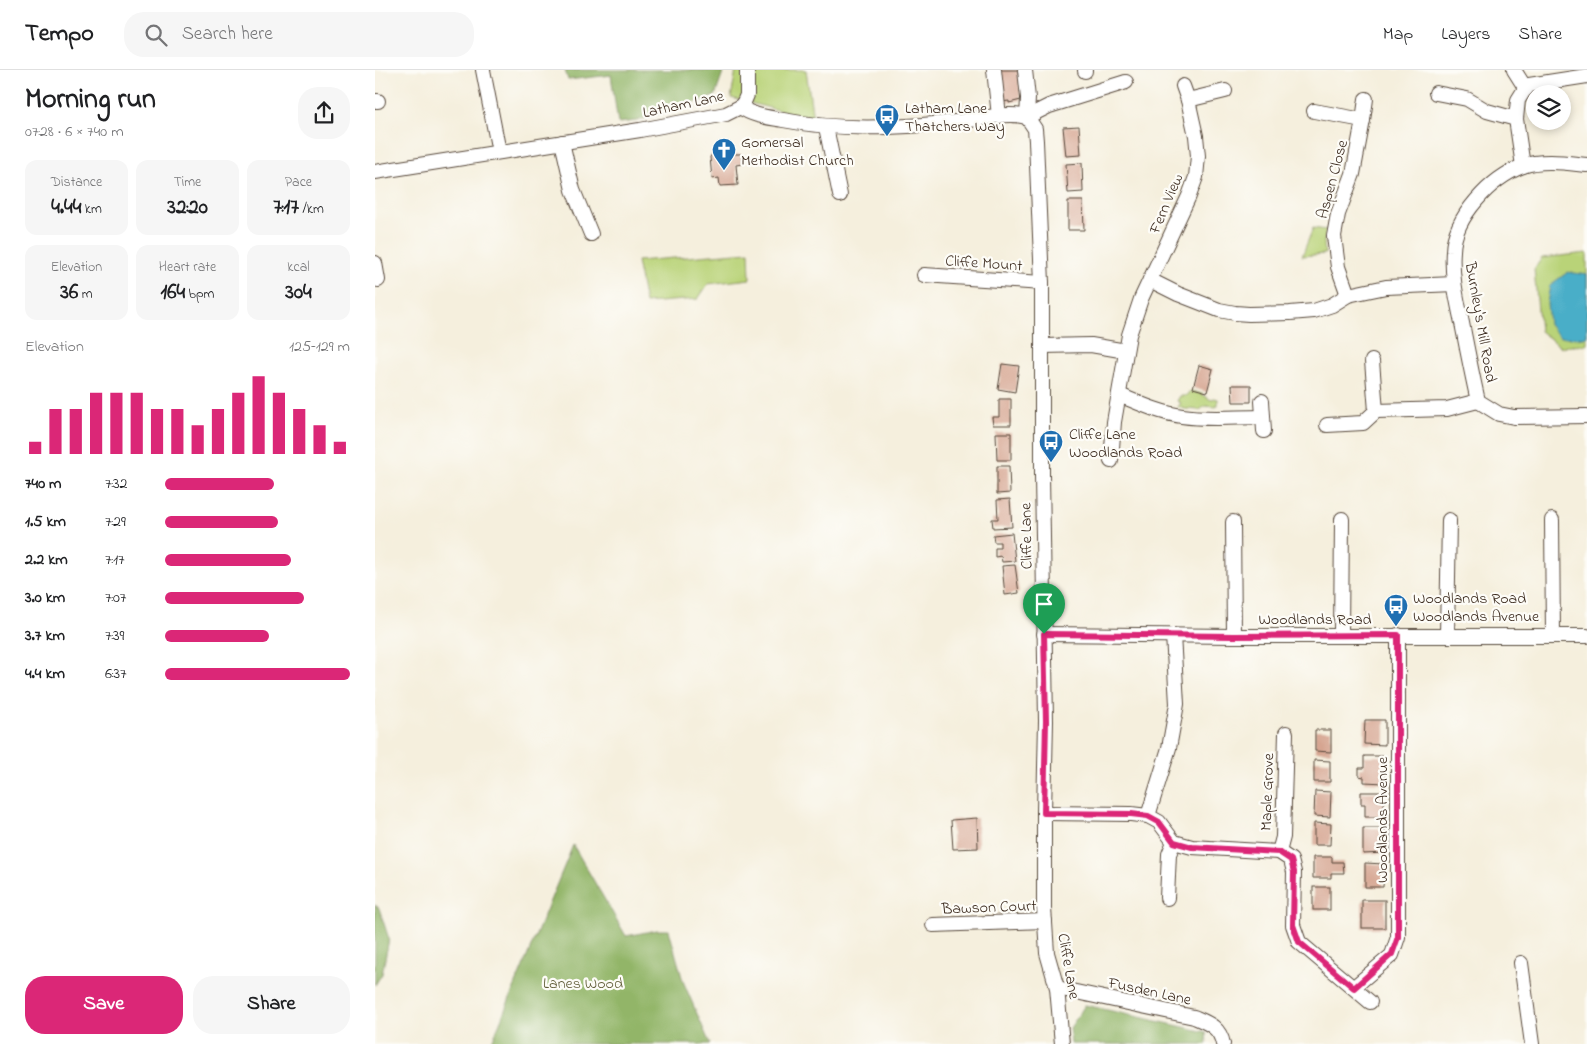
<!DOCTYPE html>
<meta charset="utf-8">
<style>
:root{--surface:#fff;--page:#f6f6f6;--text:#202124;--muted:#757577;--line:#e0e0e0;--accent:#db2777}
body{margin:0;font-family:"Indie Flower",sans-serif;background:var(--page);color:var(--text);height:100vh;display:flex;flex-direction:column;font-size:19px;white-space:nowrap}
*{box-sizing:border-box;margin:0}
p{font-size:16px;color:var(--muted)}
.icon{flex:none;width:28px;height:28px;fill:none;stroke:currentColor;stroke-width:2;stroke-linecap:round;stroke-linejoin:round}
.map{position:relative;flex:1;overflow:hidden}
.sheet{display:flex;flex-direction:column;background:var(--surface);width:375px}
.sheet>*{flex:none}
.fabs{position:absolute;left:1151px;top:15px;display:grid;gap:10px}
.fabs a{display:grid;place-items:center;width:45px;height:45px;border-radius:50%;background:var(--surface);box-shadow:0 2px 8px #0003;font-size:25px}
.pin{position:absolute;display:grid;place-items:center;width:42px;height:42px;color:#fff;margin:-51px -21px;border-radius:50% 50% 50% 0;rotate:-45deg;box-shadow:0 0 5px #0007}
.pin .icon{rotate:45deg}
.round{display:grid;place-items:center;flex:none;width:52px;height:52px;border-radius:20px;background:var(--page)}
.headline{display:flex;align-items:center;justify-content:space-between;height:85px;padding:0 25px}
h1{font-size:28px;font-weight:700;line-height:38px}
.metrics{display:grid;grid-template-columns:repeat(3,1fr);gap:8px;height:85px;padding:5px 25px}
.metrics div{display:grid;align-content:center;border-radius:12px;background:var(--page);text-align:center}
.metrics b{font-size:21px;font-weight:700}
.metrics small{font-size:14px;font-weight:400}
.metrics p{font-size:14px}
.chart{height:140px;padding:10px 25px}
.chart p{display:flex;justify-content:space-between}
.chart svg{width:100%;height:90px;margin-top:5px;stroke:var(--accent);stroke-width:6}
.button{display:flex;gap:10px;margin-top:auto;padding:10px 25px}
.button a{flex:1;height:58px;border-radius:20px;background:var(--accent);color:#fff;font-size:20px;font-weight:700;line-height:58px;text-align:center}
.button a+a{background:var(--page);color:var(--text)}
ul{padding:0 25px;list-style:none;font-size:16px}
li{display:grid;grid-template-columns:80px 60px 1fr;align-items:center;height:38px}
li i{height:12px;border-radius:6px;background:var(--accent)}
header{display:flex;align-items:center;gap:30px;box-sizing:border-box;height:70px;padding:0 25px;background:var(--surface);border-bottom:1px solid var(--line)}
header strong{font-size:24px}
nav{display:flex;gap:28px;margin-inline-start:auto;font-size:18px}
.search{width:350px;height:45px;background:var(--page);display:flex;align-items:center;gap:12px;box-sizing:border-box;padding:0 18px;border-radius:20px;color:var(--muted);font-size:19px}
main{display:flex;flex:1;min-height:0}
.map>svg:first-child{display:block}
</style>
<header>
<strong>Tempo</strong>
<div class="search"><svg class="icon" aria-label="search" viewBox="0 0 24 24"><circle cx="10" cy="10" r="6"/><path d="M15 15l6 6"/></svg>Search here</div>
<nav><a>Map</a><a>Layers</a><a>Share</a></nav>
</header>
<main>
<section class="sheet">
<div class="headline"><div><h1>Morning run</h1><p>07:28 · 6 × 740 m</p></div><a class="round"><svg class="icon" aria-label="share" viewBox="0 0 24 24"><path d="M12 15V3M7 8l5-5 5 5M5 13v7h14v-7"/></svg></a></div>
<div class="metrics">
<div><p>Distance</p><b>4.44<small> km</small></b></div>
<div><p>Time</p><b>32:20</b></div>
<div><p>Pace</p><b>7:17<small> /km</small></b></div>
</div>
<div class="metrics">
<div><p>Elevation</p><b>36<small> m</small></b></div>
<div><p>Heart rate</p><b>164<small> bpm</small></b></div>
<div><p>kcal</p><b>304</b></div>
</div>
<div class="chart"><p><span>Elevation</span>125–129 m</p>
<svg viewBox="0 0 160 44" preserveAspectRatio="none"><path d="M5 44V38M15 44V22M25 44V22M35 44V14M45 44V14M55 44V14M65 44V22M75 44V22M85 44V30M95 44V22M105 44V14M115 44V6M125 44V14M135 44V22M145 44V30M155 44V38"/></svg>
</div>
<ul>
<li><b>740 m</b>7:32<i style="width:59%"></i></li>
<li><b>1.5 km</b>7:29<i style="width:61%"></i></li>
<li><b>2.2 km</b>7:17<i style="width:68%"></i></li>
<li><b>3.0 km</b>7:07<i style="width:75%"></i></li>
<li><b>3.7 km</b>7:39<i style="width:56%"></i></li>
<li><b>4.4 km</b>6:37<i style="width:100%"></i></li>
</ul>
<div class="button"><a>Save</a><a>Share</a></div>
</section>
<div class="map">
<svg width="1212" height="974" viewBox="0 0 1212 974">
<rect width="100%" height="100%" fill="#fdfcf7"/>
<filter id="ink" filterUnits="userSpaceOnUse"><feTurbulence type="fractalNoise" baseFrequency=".02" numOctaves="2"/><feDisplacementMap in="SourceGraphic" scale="10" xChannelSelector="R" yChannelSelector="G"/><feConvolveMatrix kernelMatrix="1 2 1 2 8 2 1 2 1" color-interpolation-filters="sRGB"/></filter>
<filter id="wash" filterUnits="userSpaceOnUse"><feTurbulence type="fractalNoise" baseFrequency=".0096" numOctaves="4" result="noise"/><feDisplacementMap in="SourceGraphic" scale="20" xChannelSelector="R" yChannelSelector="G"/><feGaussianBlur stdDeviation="1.12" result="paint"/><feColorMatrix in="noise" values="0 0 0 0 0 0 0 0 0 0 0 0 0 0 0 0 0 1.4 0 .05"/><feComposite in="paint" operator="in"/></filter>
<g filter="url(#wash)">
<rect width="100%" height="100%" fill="#f5efdd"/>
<g fill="#b9d378" stroke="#7a7e4b">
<path d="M 361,0 L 431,0 L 438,49 L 356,28 Z"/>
<path d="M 938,158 L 951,160 L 949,172 L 950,184 L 927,186 Z"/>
<path d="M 374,182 L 375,209 L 333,214 L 323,229 L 270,233 L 262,191 Z"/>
<path d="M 1212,183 L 1212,274 L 1186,277 L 1165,261 L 1159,199 L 1167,188 Z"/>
<path d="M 816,321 L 827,324 L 836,330 L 839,328 L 843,329 L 843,335 L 841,337 L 830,336 L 825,340 L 810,339 L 803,337 L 806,333 L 802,331 L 805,326 L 810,326 Z"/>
</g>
<g fill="#92b568" stroke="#667043">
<path d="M 190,0 L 349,0 L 340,26 L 262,51 L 243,53 L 236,5 L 193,10 Z"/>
<path d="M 198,775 L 251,866 L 282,860 L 294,860 L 308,911 L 335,974 L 116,974 Z"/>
<path d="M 0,835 L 4,838 L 14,869 L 7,904 L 0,915 Z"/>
<path d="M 710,935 L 831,962 L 832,974 L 696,974 L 695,958 Z"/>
</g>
<path fill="#49aec8" stroke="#426c73" d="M 1193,202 L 1212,205 L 1212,266 L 1209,268 L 1185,267 L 1174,255 L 1172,233 L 1175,215 Z"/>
<g id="blocks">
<g fill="#d6a591">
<path d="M 623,0 L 643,0 L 646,30 L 634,33 L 634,31 L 626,32 Z"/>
<path d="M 704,56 L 706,85 L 691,86 L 688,57 Z"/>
<path d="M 344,80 L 353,81 L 359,84 L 366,84 L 367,94 L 361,95 L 363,115 L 345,116 L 344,108 L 337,109 L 335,87 L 339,82 Z"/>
<path d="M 707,93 L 708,122 L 693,123 L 691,94 Z"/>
<path d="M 693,131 L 708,131 L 709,160 L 693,160 Z"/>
<path d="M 627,294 L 644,296 L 640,322 L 623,319 Z"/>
<path d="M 824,295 L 838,299 L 832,322 L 818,318 Z"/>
<path d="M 857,315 L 876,315 L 876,332 L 858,332 Z"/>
<path d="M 624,329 L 636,329 L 636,355 L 618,355 L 617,347 L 624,347 Z"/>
<path d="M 621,363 L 636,363 L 636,390 L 622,390 Z"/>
<path d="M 622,396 L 634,396 L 635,423 L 622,424 Z"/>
<path d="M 635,429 L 637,457 L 618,458 L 617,449 L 623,449 L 622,430 Z"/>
<path d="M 637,463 L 640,491 L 627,492 L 626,486 L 620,487 L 620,478 L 625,478 L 625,472 L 619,472 L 618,465 Z"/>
<path d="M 640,495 L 644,523 L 630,525 L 627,496 Z"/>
<path d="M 990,650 L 1010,650 L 1010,675 L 989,674 Z"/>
<path d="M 940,660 L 956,660 L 956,682 L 940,681 Z"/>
<path d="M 989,686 L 1010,686 L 1010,713 L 989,712 L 989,707 L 984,706 L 984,698 L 989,698 Z"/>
<path d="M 939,690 L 955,691 L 955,712 L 939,712 Z"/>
<path d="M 940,721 L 956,722 L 955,747 L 939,746 Z"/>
<path d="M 986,722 L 1009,722 L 1009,747 L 990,747 L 990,734 L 986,734 Z"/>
<path d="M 602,748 L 603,778 L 578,779 L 576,750 Z"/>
<path d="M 939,753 L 956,754 L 955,775 L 939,775 Z"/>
<path d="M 988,758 L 1010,758 L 1010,783 L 988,784 Z"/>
<path d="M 938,787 L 957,787 L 957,792 L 968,792 L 969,803 L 956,803 L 956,808 L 938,808 Z"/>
<path d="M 990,793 L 1009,794 L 1008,817 L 990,817 Z"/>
<rect x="938" y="817" width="17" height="23"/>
<rect x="987" y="830" width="23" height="28"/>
</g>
</g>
</g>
<g filter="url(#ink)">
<use href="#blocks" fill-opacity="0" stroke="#57483b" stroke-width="1"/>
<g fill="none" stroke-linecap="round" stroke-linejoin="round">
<defs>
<g id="minor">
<path d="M 108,0 L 124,82"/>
<path d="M 619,0 L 624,46"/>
<path d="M 650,0 L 653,28 L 652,47"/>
<path d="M 710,0 L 710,1"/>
<path d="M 1139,0 L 1151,19"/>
<path d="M 808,16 L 813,30"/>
<path d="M 1061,23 L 1092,29 L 1112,41 L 1141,49 L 1148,96"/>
<path d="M 0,31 L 3,31"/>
<path d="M 365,37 C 378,46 392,47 408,50 C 465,61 522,58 580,52 C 603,50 630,41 652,47"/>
<path d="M 939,41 L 988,50 L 978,104 L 963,144 L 959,166 L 963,197 L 973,225"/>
<path d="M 652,47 L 660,59 L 661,71 L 667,213 L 667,405 L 671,651 L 669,743 L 669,838 L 672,883 L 682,918 L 687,974"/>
<path d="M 652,47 L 674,36 L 751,12"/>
<path d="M 1141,49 L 1143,30 L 1148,22 L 1154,15 L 1212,6"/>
<path d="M 988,50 L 991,29"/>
<path d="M 451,57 L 465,125"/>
<path d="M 187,72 L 198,120 L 216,164"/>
<path d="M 1212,95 C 1192,93 1167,89 1148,96 C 1116,108 1079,147 1078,181 C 1076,205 1082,229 1087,253 C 1092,279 1097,305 1103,331 L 1124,344 L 1139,347 L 1212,346"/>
<path d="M 0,102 L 265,60 L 351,44 L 365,37 L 369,32 L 372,25 L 372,0"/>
<path d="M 0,193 L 3,210"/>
<path d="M 549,205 L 667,213"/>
<path d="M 775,210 L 803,224 L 844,240 L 860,243 L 874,244 L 915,243 L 939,241 L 957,235 L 973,225 L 1011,217 L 1079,214"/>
<path d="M 667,276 L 716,275 L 751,281"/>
<path d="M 997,291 L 1001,341"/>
<path d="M 744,325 C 764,333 785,343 807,346 C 833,350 861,347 888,347"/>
<path d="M 887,331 L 889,361"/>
<path d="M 952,355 L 988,353 L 1001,341 L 1072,339 L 1103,331"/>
<path d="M 736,391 L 739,352 L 754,265 L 766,229 L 814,126 L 821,107 L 823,86 L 821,66 L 813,30 L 850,21"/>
<path d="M 1177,450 L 1178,566"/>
<path d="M 858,452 L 859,566"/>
<path d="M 669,564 L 859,566 L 1212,566"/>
<path d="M 1072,565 L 1074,450"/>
<path d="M 966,566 L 967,449"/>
<path d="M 669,743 L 756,744 L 773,746 L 784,752 L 799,772 L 817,777 L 904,782 L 916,790 L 919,802 L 918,855 L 924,872 L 995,932"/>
<path d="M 773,746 L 794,678 L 802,634 L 798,565"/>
<path d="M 904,782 L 908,767 L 911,663"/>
<path d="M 792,828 L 794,784 L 799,772"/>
<path d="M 558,855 L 670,851"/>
<path d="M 1146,893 L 1157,974"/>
<path d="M 979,917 L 1017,885 L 1023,867 L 1023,565"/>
<path d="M 682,918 L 819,947 C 833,953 845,957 848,974"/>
</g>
</defs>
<use href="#minor" stroke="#57483b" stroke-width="16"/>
<use href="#minor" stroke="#fff" stroke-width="14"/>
</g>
</g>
<g fill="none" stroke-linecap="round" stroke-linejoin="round" filter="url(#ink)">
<defs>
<path id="route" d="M 669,564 L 859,566 L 1023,565 L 1023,867 L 1017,884 L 979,918 L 924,872 L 918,855 L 919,802 L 916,790 L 904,782 L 817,777 L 799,772 L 784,752 L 773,746 L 756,744 L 669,743 L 671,651 Z"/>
</defs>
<use href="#route" stroke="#fff" stroke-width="10"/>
<use href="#route" stroke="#db2777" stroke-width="6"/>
</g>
<defs>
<symbol id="bus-pin" viewBox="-11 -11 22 30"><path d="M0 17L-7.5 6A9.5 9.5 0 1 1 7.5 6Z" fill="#1f6fb2" stroke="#fdfcf7"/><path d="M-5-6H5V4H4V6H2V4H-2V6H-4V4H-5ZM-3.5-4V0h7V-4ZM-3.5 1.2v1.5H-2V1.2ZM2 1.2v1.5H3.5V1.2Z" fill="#fff"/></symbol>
<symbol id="church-pin" viewBox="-11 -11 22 30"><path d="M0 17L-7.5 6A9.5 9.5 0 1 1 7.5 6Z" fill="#1f6fb2" stroke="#fdfcf7"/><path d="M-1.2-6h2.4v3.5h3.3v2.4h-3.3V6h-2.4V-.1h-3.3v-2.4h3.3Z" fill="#fff"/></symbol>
</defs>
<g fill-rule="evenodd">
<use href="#bus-pin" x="498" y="32" width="28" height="38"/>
<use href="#church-pin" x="335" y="66" width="28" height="38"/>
<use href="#bus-pin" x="662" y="358" width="28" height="38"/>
<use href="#bus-pin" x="1007" y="522" width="28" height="38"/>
</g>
<g text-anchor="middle" stroke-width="4.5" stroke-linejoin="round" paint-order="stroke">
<g font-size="16" fill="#3b2a1e" stroke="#fdfcf7">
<text transform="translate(308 33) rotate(-12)" y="6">Latham Lane</text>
<text transform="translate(956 109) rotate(-75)" y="6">Aspen Close</text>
<text transform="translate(790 133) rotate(-67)" y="6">Fern View</text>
<text transform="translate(609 192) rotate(4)" y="6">Cliffe Mount</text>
<text transform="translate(1107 252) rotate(80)" y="6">Burnley's Mill Road</text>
<text transform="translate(650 466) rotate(-91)" y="6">Cliffe Lane</text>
<text x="940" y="554">Woodlands Road</text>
<text transform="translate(891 722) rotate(-88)" y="6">Maple Grove</text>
<text transform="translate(1006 750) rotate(-90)" y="6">Woodlands Avenue</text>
<text transform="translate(614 836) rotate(-2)" y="6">Bawson Court</text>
<text transform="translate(695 896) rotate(80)" y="6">Cliffe Lane</text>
<text transform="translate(775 920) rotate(12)" y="6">Fusden Lane</text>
</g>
<g font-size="16" fill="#3b2a1e" stroke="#fdfcf7" text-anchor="start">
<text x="530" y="43">Latham Lane<tspan x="530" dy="18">Thatchers Way</tspan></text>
<text x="366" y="77">Gomersal<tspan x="366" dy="18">Methodist Church</tspan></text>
<text x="694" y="369">Cliffe Lane<tspan x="694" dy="18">Woodlands Road</tspan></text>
<text x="1038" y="533">Woodlands Road<tspan x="1038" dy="18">Woodlands Avenue</tspan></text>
</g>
<g font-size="16" fill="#615d39" stroke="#fdfcf7">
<text x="208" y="918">Lanes Wood</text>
</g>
</g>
</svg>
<div class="fabs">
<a><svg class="icon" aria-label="layers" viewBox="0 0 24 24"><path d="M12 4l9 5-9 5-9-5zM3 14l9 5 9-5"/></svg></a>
</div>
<div class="pin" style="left:669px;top:564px;background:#1e9e55"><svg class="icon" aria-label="arrive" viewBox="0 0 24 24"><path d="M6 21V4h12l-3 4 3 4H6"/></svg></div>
</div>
</main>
